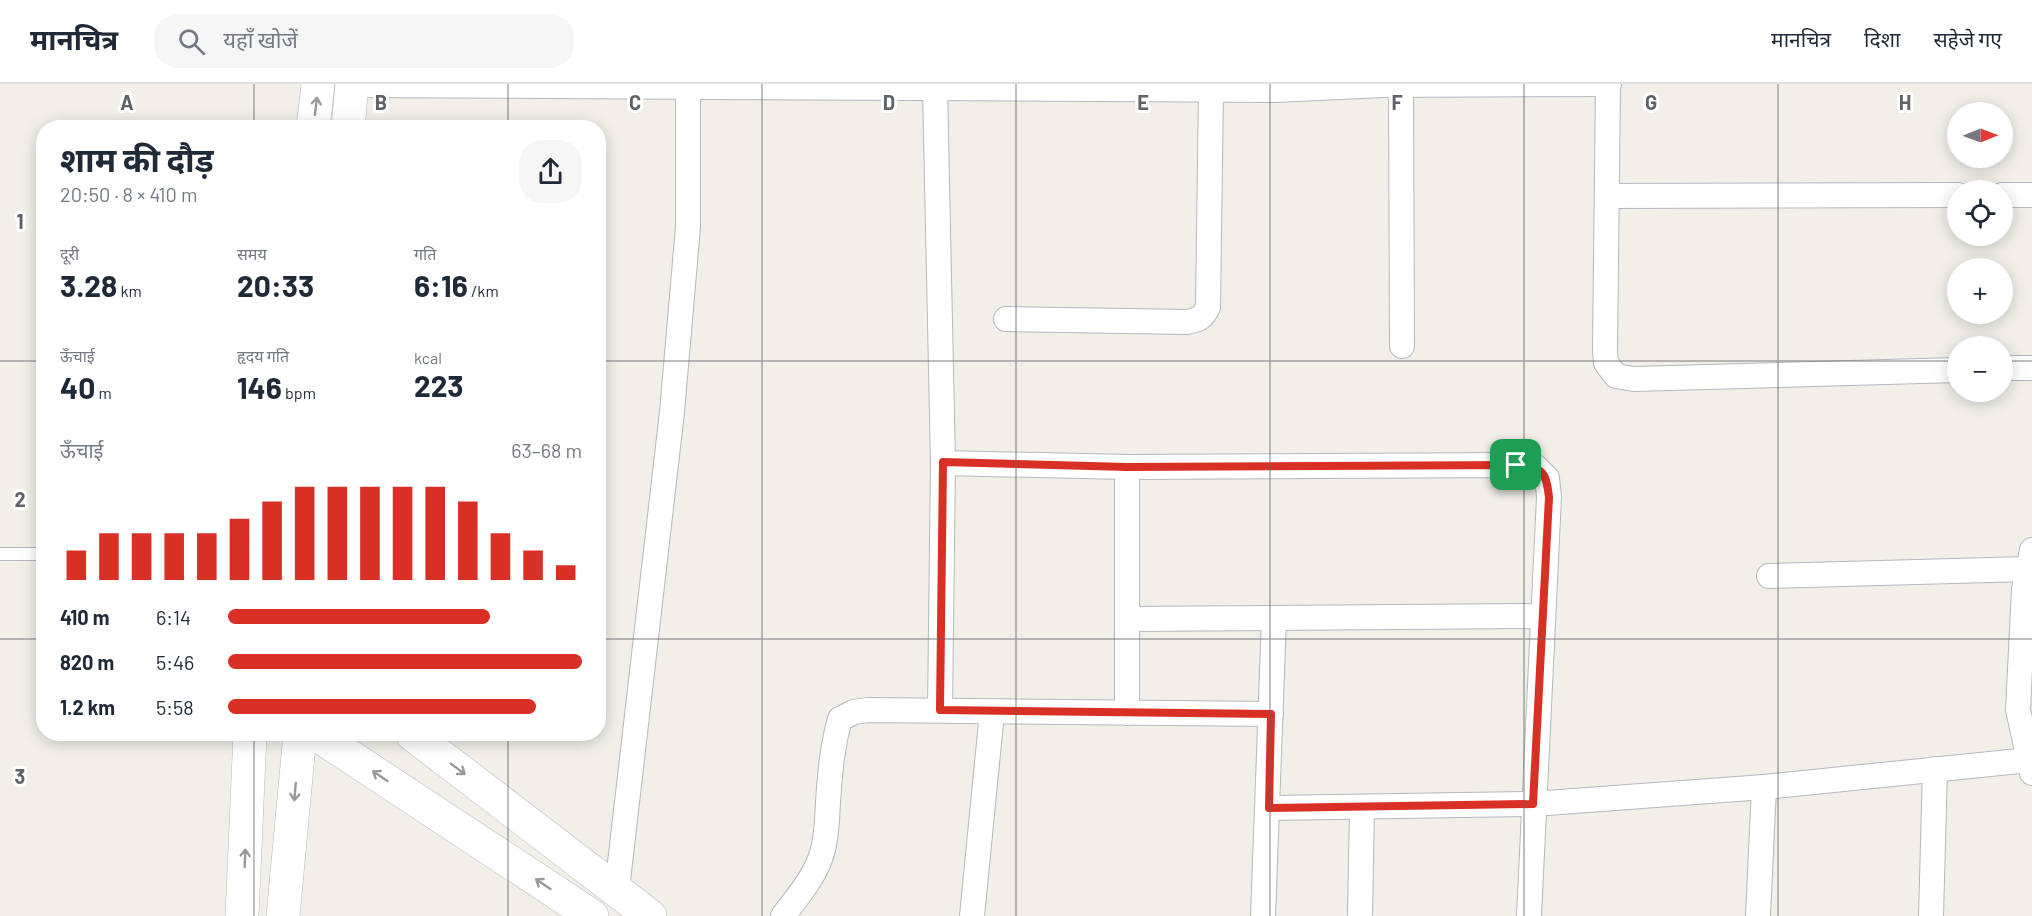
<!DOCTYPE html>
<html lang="hi">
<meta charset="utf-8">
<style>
:root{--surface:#fff;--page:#f6f6f7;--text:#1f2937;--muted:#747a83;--line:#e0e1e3;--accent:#d93025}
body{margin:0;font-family:Barlow,"Noto Sans Devanagari",sans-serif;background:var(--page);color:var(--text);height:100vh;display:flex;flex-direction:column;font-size:22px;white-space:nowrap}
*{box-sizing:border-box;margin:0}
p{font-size:20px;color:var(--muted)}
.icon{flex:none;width:33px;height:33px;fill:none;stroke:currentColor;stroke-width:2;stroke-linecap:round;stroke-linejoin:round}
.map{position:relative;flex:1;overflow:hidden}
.sheet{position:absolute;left:36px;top:36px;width:570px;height:621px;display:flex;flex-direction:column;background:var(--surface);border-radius:24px;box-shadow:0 3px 15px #0003}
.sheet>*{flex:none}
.needle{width:39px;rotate:89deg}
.tools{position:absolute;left:1947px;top:18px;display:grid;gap:12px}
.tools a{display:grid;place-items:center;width:66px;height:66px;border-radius:50%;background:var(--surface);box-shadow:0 3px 15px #0003;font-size:30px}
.pin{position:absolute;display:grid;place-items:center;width:51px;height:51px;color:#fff;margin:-26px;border-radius:12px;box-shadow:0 3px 9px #0006}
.round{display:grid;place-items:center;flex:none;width:63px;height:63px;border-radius:24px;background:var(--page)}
.head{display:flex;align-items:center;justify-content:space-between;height:102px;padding:0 24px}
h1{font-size:33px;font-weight:700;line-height:45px}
.figures{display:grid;grid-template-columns:repeat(3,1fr);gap:9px;height:102px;padding:6px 24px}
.figures div{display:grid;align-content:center}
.figures b{font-size:30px;font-weight:700}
.figures small{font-size:16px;font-weight:400}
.figures p{font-size:16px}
.chart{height:168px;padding:12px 24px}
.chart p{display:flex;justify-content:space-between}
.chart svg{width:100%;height:108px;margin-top:6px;stroke:var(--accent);stroke-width:6}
ul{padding:0 24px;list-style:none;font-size:20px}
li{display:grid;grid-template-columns:96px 72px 1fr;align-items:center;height:45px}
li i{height:15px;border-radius:8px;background:var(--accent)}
header{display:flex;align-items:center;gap:36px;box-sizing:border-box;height:84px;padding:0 30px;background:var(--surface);border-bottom:2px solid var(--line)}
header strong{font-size:28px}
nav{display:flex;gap:33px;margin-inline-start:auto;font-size:21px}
.search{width:420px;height:54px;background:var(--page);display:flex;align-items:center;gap:15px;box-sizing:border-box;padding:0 21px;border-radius:24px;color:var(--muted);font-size:22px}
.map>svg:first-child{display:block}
</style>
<header>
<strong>मानचित्र</strong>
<div class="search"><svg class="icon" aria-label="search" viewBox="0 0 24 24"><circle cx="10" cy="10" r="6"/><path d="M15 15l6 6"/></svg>यहाँ खोजें</div>
<nav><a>मानचित्र</a><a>दिशा</a><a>सहेजे गए</a></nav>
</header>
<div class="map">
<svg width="2032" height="832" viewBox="0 0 2032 832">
<rect width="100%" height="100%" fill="#f1efe8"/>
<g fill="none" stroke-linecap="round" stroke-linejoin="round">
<defs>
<path id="service" d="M 0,470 L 44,470"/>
<g id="minor">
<path d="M 1608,0 L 1605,266 L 1606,279 L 1616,292 L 1634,295 L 1958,286"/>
<path d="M 352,1 L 1275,6 L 1382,1 L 1609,0"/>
<path d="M 1401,1 L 1402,262"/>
<path d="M 935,4 L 943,379 L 940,626"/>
<path d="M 2002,111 L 2032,111"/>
<path d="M 1607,112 L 1958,111"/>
<path d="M 1006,235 L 1187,238 C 1198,236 1203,234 1208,223 L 1211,5"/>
<path d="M 2002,284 L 2032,284"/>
<path d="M 943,379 L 1127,383 L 1516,381 L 1536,383 L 1547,394 L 1549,413 L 1529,832"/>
<path d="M 2032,466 L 2024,505 L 2018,626 L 2032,689"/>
<path d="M 1769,492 L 2028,485"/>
<path d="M 1127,535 L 1543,532"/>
<path d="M 1127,629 L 1127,383"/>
<path d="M 1269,724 L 1533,720 L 1764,703 L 2029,676"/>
<path d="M 617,805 L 672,328 L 688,143 L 688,3"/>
<path d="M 783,832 C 798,812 815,793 822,769 C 827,753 827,735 828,718 C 830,689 832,663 840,635 L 854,628 L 868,626 L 1271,630"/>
<path d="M 972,832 L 992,628"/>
<path d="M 1263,832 L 1274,534"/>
<path d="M 1360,832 L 1362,724"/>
<path d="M 1758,832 L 1764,703"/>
<path d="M 1931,832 L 1935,685"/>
</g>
<g id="secondary">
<path d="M 313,44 L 318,0"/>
<path d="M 348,44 L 352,0"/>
<path d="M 316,650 L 592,832"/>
<path d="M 412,650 L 650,832"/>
<path d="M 242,832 L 250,650"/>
<path d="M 283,832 L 300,650"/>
</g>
</defs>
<use href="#service" stroke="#b5b8bc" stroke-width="14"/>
<use href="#minor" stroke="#b5b8bc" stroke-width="26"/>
<use href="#secondary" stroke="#b6babf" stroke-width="34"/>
<use href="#service" stroke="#fff" stroke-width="12"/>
<use href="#minor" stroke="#fff" stroke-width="24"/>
<use href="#secondary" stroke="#fff" stroke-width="33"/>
</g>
<defs><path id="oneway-shaft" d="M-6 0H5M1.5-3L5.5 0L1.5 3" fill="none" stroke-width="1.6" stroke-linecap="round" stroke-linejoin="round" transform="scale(1.5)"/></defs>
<g stroke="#979a9d">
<use href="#oneway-shaft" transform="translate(316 22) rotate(-83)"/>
<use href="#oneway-shaft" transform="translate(458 685) rotate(37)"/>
<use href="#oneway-shaft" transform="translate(380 692) rotate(-146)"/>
<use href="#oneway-shaft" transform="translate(295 708) rotate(95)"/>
<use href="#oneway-shaft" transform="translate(245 774) rotate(-88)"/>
<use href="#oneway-shaft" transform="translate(543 800) rotate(-146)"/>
</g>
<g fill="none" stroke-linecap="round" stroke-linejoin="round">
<defs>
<path id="route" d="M 943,378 L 1127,383 L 1516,381 C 1542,384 1546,386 1549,413 L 1533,720 L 1269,724 L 1271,630 L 940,626 Z"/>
</defs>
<use href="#route" stroke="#fff" stroke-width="12"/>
<use href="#route" stroke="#d93025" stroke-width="8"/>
</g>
<path fill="none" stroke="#5f6368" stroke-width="1.5" stroke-opacity="0.55" d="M 254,0 L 254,44M 508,0 L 508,44M 762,0 L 762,832M 1016,0 L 1016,832M 1270,0 L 1270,832M 1524,0 L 1524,832M 1778,0 L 1778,832M 0,277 L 44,277M 598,277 L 1958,277M 2002,277 L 2032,277M 0,555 L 44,555M 598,555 L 2032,555M 254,650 L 254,832M 508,650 L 508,832"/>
<g font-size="20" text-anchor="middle" font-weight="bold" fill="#5f6368" stroke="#fff" stroke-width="6" stroke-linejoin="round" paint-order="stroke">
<text x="127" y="26">A</text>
<text x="381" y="26">B</text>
<text x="635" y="26">C</text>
<text x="889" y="26">D</text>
<text x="1143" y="26">E</text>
<text x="1397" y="26">F</text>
<text x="1651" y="26">G</text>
<text x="1905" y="26">H</text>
<text x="20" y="145">1</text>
<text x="20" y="423">2</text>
<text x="20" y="700">3</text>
</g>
</svg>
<div class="tools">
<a><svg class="needle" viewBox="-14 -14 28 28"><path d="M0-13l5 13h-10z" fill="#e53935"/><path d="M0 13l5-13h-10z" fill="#747a83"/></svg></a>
<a><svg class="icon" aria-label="locate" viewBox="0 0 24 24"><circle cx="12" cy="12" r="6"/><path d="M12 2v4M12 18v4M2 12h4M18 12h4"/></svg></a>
<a>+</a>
<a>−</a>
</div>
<div class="pin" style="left:1516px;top:381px;background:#1e9e55"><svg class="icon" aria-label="arrive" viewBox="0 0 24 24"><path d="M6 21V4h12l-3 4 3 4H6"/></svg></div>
<section class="sheet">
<div class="head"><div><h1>शाम की दौड़</h1><p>20:50 · 8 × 410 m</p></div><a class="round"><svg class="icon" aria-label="share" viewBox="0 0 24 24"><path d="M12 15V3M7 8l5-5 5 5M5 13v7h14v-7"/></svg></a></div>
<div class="figures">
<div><p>दूरी</p><b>3.28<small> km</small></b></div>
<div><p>समय</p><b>20:33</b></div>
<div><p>गति</p><b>6:16<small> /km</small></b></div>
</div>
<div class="figures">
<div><p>ऊँचाई</p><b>40<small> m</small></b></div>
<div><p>हृदय गति</p><b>146<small> bpm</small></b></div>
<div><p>kcal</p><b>223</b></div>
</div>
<div class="chart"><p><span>ऊँचाई</span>63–68 m</p>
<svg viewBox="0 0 160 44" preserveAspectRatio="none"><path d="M5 44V32M15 44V25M25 44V25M35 44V25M45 44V25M55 44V19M65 44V12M75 44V6M85 44V6M95 44V6M105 44V6M115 44V6M125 44V12M135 44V25M145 44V32M155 44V38"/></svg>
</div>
<ul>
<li><b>410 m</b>6:14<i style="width:74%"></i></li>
<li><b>820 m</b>5:46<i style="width:100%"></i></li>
<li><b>1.2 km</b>5:58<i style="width:87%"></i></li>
</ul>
</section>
</div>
